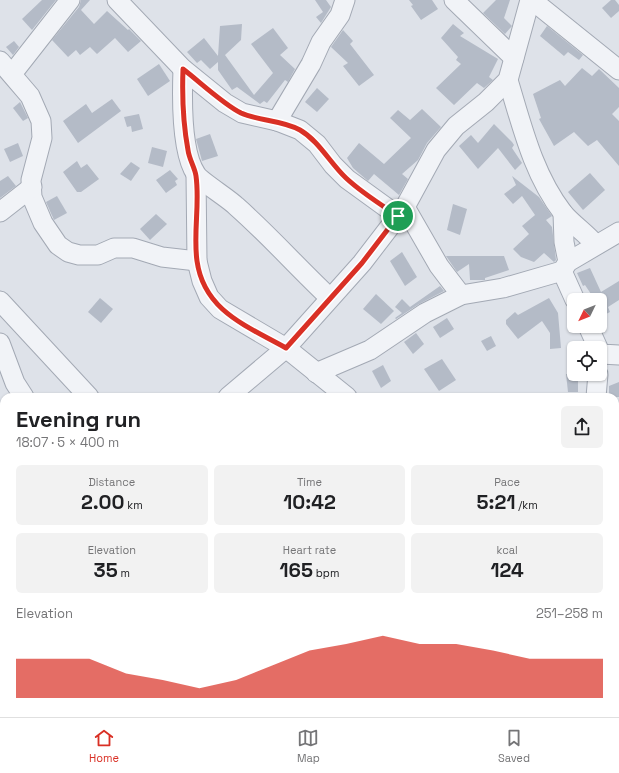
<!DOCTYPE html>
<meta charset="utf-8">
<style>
:root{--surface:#fff;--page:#f2f2f2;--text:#202124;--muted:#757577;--line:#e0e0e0;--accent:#d93025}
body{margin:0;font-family:"Space Grotesk",sans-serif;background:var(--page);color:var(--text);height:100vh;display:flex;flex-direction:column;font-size:15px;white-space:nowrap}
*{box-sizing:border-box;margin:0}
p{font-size:13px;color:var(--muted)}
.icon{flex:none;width:22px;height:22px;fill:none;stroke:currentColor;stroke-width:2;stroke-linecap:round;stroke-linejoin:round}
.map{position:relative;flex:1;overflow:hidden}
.sheet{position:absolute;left:0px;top:393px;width:619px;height:324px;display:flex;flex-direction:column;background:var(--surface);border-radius:12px 12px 0 0;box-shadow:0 1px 3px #0004}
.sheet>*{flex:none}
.needle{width:26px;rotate:227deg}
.controls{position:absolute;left:567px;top:293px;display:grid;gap:8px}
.controls a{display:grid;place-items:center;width:40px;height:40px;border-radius:6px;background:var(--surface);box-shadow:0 1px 3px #0004;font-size:20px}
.pin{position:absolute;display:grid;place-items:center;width:34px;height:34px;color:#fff;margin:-17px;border:2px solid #fff;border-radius:50%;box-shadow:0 1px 4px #0007}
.round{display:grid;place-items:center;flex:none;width:42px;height:42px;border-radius:6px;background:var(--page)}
.headline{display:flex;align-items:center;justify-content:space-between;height:68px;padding:0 16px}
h1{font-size:22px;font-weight:800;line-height:30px}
.stats{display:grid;grid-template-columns:repeat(3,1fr);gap:6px;height:68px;padding:4px 16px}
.stats div{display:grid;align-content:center;border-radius:6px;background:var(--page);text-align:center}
.stats b{font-size:20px;font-weight:800}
.stats small{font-size:11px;font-weight:400}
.stats p{font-size:11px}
.chart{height:112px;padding:8px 16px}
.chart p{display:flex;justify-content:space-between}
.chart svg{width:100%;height:72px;margin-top:4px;fill:var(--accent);opacity:.7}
.dock{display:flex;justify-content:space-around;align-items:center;height:56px;border-top:1px solid var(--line);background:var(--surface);font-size:11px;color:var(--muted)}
.dock a{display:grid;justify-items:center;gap:2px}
.dock .active{color:var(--accent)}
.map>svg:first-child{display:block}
</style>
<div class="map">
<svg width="619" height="717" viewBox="0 0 619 717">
<rect width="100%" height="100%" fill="#dee2e9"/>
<g fill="#b4bbc7">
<path d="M 42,0 L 56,0 L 32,30 L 22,19 Z"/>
<path d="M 81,0 L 90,0 L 81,10 L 94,24 L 107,11 L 128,30 L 129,29 L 141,41 L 128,52 L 115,38 L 97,54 L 90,47 L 80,55 L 76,50 L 68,57 L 52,40 L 79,7 Z"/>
<path d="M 315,0 L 326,0 L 331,7 L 321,23 L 316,17 L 323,12 Z"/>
<path d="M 409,0 L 432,0 L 438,9 L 421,20 L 411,6 L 413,5 Z"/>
<path d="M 496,0 L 510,0 L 504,18 L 512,26 L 505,34 L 483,13 Z"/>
<path d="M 611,0 L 615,0 L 619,5 L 619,11 L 611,18 L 602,8 Z"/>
<path d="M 242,24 L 241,40 L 225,55 L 254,95 L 273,73 L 251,44 L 273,28 L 288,48 L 280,55 L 295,69 L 288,82 L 285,80 L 267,103 L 264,101 L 260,104 L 237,87 L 232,90 L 218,70 L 218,62 L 210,69 L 201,60 L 197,63 L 187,52 L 204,38 L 218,56 L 220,26 Z"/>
<path d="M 453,24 L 464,33 L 460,36 L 498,59 L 489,77 L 493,80 L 484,88 L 477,83 L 454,105 L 436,88 L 461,64 L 456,60 L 458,57 L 441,38 Z"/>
<path d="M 547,26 L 583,55 L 579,60 L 568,52 L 564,56 L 540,36 Z"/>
<path d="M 343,30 L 353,41 L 350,44 L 374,75 L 359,86 L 343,66 L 348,63 L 331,47 Z"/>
<path d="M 14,41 L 19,47 L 13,55 L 6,47 Z"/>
<path d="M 159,64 L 170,81 L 148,96 L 137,79 Z"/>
<path d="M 582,68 L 592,76 L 599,69 L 619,88 L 619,107 L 612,114 L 619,121 L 619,166 L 597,140 L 588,146 L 574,132 L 554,146 L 539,119 L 541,118 L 533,94 L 560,80 L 565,86 Z"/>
<path d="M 317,88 L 329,99 L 317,112 L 305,102 Z"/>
<path d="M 112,99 L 121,111 L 78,143 L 63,121 L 86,104 L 92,113 Z"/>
<path d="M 20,102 L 28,118 L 23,121 L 13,108 Z"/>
<path d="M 422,109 L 441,127 L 427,143 L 418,160 L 402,174 L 408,179 L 399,195 L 374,174 L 368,181 L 353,168 L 347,158 L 359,143 L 384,164 L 411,138 L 390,118 L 398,110 L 410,120 Z"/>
<path d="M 139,114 L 143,129 L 132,132 L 131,126 L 127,127 L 124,117 Z"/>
<path d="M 494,124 L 512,142 L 514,145 L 512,148 L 522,163 L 515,170 L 498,148 L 478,169 L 459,146 L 471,135 L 478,143 Z"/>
<path d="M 210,134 L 218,156 L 202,161 L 196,139 Z"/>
<path d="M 18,143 L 23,156 L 10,162 L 4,149 Z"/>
<path d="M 152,147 L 167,151 L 163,167 L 148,163 Z"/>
<path d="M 77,161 L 81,168 L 87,164 L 99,179 L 81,192 L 77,192 L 63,172 Z"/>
<path d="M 131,162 L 140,168 L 131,181 L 120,174 Z"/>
<path d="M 170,170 L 178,179 L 175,181 L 177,185 L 166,193 L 156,180 Z"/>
<path d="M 590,173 L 605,190 L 583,210 L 568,192 Z"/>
<path d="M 8,176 L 16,186 L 0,198 L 0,181 Z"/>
<path d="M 512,176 L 539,197 L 552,216 L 546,220 L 552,227 L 556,260 L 554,262 L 544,253 L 534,262 L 521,257 L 513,249 L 529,234 L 522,226 L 535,215 L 522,196 L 513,204 L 504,194 L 516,185 Z"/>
<path d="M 57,196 L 67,213 L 54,220 L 46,202 Z"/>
<path d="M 453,204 L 467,209 L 460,235 L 447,230 Z"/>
<path d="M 156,214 L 167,224 L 150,240 L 140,229 Z"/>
<path d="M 402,252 L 417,277 L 405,286 L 390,261 Z"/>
<path d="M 446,256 L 504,256 L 509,270 L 485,278 L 485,280 L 470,280 L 469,264 L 457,272 Z"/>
<path d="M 590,268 L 601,292 L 619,281 L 619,300 L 608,307 L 610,312 L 604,315 L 602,311 L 600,311 L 600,300 L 587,300 L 593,297 L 585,285 L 583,286 L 577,273 Z"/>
<path d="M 440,286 L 444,291 L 419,304 L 396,319 L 395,318 L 402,313 L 395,307 L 402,299 L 410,307 Z"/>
<path d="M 376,294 L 394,311 L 381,324 L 363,309 Z"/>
<path d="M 100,298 L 113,309 L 101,323 L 88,312 Z"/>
<path d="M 549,298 L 558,313 L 561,348 L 550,349 L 550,333 L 542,321 L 518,339 L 506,324 L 506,320 L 515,312 L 518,315 Z"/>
<path d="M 447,318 L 454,329 L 440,338 L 433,327 Z"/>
<path d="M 416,333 L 424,344 L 413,354 L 404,342 Z"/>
<path d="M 491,336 L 496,346 L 487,351 L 481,341 Z"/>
<path d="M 442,359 L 456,380 L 439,391 L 424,369 Z"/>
<path d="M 383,365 L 391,381 L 381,388 L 372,371 Z"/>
<path d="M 566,374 L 578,374 L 578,392 L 568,392 Z"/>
<path d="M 619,382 L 619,397 L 609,397 L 609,386 Z"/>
</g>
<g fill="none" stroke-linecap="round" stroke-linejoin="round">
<defs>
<g id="minor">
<path d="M 117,0 L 183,69 L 225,103 L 242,113 L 277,121 L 300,130 L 317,144 L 333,165 L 347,179 L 398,216"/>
<path d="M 454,0 L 514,58"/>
<path d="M 532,0 L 619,70"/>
<path d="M 0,61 L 30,96 L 41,121 L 42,138 L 31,180 L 32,197 L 43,223 L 58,245 L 68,252 L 79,255 L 98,255 L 114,248 L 133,248 L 162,257 L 197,261"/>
<path d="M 183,69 C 182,95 181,152 196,174 C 200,181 228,198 236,206 C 269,235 298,268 330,298"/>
<path d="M 12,74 L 70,0"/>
<path d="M 508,80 C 522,126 533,174 563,213 C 572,224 586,233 596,245"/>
<path d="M 277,121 L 311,64 L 321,42 L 340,15 L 345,0"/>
<path d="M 196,175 L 197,261 L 202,281 L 209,297 L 220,309 L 286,348 L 347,397"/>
<path d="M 405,207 L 439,266 L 461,295"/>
<path d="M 0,212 L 32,187"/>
<path d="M 563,213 L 564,242 L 568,262"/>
<path d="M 562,271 L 575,300"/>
<path d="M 0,301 L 89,397"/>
<path d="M 588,326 L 598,348"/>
<path d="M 0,343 L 15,383 L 24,397"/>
<path d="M 600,352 L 601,354 L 619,355"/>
<path d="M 316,373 L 370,350 L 425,313 L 461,295 L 503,288 L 562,271 L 568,262 L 619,232"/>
<path d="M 228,397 L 286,348 L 362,263 L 405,207 L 436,150 L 456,126 L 486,102 L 508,80 L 530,0"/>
<path d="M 596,397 L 598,374"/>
<path d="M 615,496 L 619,502"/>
<path d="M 0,581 L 4,578"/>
<path d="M 615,609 L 619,614"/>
<path d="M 0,666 L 4,660"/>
<path d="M 0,681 L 4,684"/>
<path d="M 42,713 L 48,717"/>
<path d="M 103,713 L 105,717"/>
<path d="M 310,713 L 313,717"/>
<path d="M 468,713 L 471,717"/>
<path d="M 62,717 L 65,713"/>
</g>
</defs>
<use href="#minor" stroke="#a3a9b4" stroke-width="21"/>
<use href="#minor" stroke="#f1f3f7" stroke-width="19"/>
</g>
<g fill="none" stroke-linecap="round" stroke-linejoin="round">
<defs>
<path id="route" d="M 183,69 C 200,82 223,104 241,113 C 258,121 282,120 300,130 C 319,141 330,163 346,178 C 362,193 380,204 398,216 L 362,263 L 286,348 C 247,326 204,311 197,261 C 193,233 200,204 196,176 C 195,168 189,159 188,150 C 183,123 182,96 183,69 Z"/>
</defs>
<use href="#route" stroke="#fff" stroke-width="8"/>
<use href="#route" stroke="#d93025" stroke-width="5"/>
</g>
</svg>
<div class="controls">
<a><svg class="needle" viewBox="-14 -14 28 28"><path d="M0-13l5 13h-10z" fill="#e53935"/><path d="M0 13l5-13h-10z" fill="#757577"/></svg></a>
<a><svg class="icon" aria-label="locate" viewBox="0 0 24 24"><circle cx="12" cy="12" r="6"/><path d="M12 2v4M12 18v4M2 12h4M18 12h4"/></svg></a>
</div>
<div class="pin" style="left:398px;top:216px;background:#1e9e55"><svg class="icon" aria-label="arrive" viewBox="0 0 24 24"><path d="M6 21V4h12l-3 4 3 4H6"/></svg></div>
<section class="sheet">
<div class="headline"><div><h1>Evening run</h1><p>18:07 · 5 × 400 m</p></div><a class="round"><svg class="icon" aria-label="share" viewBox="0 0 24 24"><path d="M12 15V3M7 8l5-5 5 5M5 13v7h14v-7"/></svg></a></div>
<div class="stats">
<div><p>Distance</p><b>2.00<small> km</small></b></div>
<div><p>Time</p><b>10:42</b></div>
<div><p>Pace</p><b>5:21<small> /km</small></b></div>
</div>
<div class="stats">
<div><p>Elevation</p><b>35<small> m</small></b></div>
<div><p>Heart rate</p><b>165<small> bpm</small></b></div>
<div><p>kcal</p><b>124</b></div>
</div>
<div class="chart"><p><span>Elevation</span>251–258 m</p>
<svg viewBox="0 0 160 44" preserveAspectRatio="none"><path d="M0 44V20L10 20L20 20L30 29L40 33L50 38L60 33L70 24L80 15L90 11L100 6L110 11L120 11L130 15L140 20L150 20L160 20V44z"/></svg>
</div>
</section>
</div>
<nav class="dock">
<a class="active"><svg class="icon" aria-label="home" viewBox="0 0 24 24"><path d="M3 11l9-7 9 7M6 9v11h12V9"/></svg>Home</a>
<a><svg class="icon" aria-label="map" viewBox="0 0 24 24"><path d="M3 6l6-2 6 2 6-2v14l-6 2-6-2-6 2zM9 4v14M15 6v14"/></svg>Map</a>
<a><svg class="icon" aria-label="saved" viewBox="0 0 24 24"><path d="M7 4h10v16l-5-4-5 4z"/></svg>Saved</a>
</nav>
